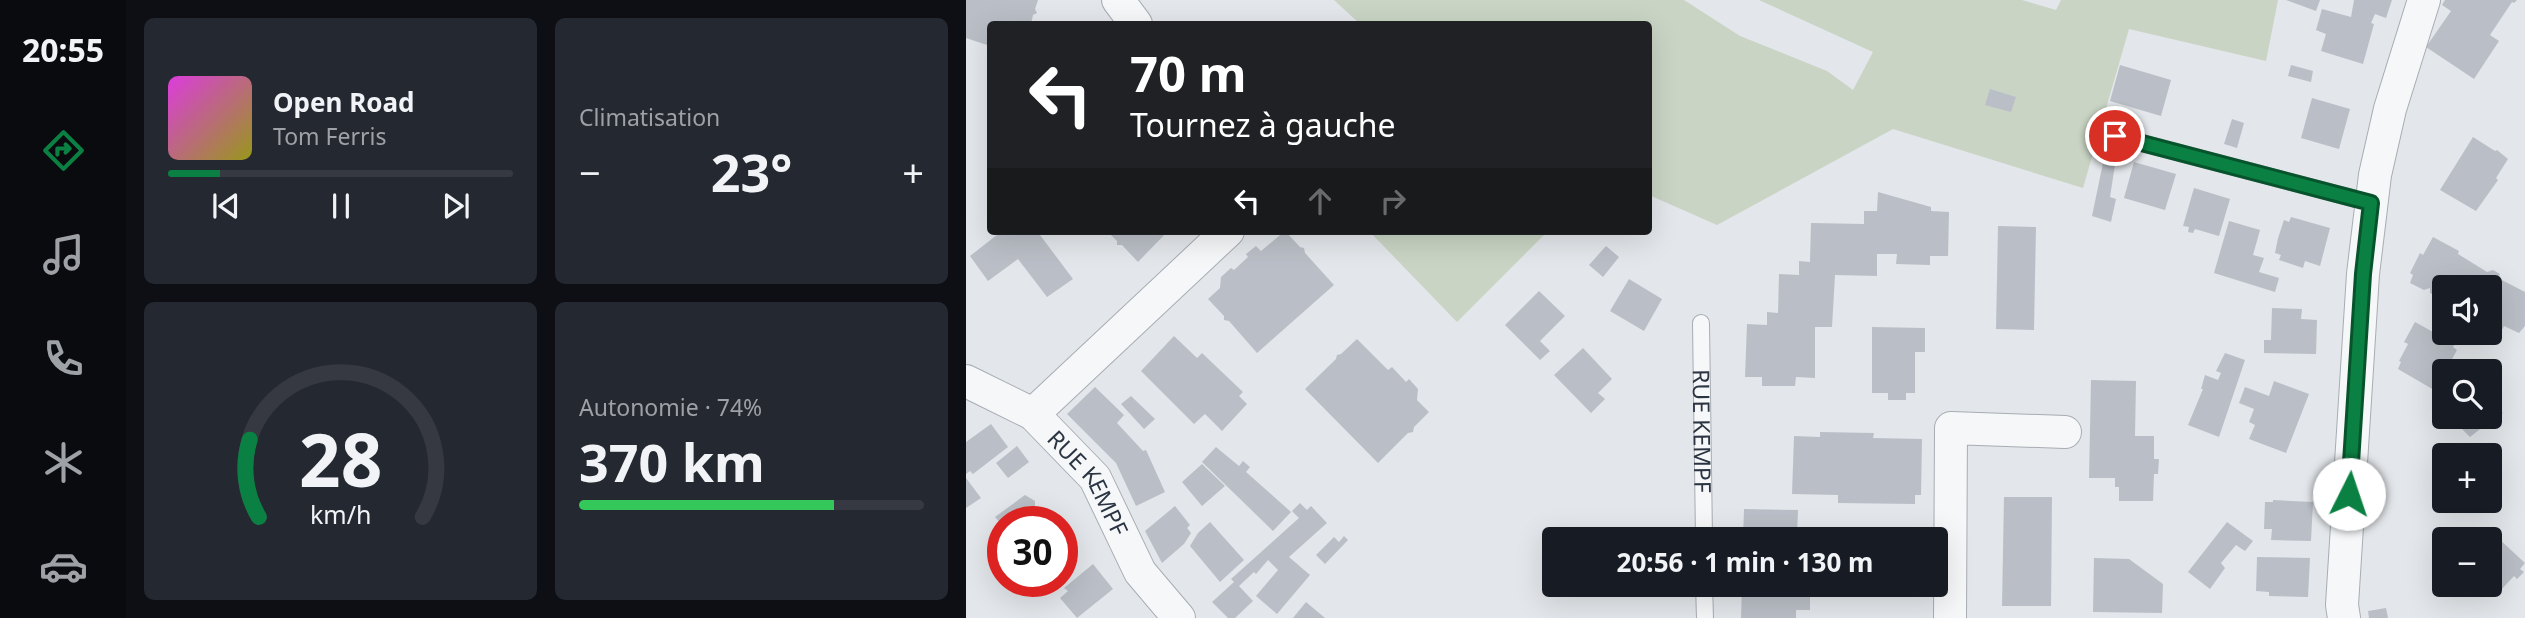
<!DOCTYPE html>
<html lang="fr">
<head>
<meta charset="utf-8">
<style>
  :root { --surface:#171b24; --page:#242831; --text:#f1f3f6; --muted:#9ea1a6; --line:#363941; --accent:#0b8043 }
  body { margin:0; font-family:"Noto Sans",sans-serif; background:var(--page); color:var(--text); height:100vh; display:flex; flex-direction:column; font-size:26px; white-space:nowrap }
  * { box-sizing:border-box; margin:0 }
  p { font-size:23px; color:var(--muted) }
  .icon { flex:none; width:38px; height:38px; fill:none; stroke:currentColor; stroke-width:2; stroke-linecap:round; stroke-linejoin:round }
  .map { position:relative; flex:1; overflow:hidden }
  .details { display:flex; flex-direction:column; gap:18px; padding:18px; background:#0d0f14; width:840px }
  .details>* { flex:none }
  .hud { position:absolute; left:21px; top:21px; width:665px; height:214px; border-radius:7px; box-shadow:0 7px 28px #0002; background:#202124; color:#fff; overflow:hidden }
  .tools { position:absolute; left:1466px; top:275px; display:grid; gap:14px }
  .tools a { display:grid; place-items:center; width:70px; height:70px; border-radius:7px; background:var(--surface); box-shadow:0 7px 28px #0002; font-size:35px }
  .speed { position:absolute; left:21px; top:506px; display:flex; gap:14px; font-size:35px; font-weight:700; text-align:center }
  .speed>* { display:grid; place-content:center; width:91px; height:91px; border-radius:50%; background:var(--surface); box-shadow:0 7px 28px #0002; line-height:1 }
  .speed .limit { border:10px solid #d22; background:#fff; color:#111 }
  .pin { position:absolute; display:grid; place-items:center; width:60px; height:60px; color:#fff; margin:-30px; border:4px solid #fff; border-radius:50%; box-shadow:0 2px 7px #0007 }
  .me { position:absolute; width:77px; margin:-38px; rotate:4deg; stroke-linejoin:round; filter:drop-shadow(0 0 5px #0008) }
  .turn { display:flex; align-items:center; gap:24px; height:147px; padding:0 28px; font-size:32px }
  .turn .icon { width:91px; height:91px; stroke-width:2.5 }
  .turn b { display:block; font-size:49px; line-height:60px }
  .lanes { display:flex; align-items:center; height:66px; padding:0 28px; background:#0003; justify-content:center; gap:35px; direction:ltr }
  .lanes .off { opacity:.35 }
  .big { font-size:52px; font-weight:700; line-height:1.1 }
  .details .card { flex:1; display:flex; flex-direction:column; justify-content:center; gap:10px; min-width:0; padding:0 24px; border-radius:10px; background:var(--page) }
  .details .dial { align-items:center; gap:0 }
  .dial svg { height:182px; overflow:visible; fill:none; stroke:var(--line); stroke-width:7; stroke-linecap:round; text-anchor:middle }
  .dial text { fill:var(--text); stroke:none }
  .song { display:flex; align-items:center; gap:21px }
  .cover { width:84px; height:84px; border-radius:10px; background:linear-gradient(135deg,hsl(300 70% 55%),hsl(60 70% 35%)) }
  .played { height:7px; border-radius:4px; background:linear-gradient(90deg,var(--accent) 15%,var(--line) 15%) }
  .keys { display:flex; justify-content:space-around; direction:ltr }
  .heat { display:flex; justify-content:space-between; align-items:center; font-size:38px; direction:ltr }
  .charge { height:10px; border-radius:5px; background:linear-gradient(90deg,#34c759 74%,var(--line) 0) }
  .details .tiles { flex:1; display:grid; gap:18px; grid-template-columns:repeat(2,1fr) }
  .trip { position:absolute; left:576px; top:527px; width:406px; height:70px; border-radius:7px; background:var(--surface); box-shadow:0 7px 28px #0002; font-weight:700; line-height:70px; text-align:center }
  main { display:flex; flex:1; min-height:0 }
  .tab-bar { display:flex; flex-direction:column; width:126px; justify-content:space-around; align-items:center; background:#090b0e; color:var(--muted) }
  .tab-bar .icon { width:49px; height:49px }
  .tab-bar .active { color:var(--accent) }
  .tab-bar b { font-size:32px; color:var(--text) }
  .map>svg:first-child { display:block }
  .green { fill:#c9d4c4 }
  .building { fill:#babfc7 }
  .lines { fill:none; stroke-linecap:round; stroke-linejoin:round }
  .lane-casing { stroke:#a8adb4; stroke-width:18 }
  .street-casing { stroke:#a8adb4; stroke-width:34 }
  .lane { stroke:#f5f7f9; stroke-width:16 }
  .street { stroke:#f5f7f9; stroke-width:32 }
  .route-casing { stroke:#07532c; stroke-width:18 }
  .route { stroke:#0b8043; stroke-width:12 }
  .labels { text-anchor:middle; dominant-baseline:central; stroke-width:7; stroke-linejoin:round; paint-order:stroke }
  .street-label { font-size:23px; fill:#2b3442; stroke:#f2f5f8 }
</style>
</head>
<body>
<main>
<nav class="tab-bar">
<b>20:55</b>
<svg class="icon active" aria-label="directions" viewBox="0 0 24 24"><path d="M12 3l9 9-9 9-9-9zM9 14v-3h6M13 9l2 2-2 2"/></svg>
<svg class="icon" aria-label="music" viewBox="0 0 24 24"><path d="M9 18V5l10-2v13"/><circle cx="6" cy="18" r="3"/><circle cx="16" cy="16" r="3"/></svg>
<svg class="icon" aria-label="phone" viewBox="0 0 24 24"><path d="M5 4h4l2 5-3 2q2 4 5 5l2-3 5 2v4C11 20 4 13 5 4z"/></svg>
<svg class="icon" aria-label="climate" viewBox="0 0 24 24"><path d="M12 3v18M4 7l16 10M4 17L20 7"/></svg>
<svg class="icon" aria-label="car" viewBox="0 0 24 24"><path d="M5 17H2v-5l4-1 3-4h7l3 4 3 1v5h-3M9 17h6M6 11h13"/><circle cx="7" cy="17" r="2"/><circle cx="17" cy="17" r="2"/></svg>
</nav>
<section class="details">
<div class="tiles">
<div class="card">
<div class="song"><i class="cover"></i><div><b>Open Road</b><p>Tom Ferris</p></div></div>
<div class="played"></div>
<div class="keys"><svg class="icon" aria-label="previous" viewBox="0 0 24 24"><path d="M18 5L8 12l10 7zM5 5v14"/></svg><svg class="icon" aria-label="pause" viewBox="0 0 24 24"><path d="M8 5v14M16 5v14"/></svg><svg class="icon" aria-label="next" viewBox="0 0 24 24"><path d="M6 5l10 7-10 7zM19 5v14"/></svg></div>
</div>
<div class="card"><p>Climatisation</p>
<div class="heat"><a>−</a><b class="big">23°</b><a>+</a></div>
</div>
<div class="card dial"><svg viewBox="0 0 100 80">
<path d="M14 69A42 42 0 1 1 86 69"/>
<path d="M14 69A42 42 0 0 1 10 35" stroke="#0b8043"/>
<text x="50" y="56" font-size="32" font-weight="700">28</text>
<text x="50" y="72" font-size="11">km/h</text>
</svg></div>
<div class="card"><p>Autonomie · 74%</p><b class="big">370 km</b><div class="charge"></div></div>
</div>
</section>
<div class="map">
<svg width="1559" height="618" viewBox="0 0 1559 618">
  <rect width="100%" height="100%" fill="#e3e6ea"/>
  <path class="green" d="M368,0H718L774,36L861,71L887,90L907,52L793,0H1056L1090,10L1095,0H1312L1300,61L1163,29L1117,188L927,129L751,225L683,195L682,24H394Z
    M403,231H582L491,322Z"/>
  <path class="building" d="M0,0H72L69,9L71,13L67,15L65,24H24V46L0,38Z
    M1320,0H1354L1350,11Z
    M1388,0H1426L1420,18L1409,14L1405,23L1408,24L1397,64L1355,51L1360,34L1350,30L1356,9L1385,17Z
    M1479,0H1551L1548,3L1546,2L1524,35L1533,41L1508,79L1460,47L1485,11L1476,5Z
    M1154,65L1205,80L1195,116L1144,101Z
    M1325,65L1347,71L1345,82L1322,76Z
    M1024,89L1050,97L1045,112L1019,105Z
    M1346,98L1384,109L1373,149L1335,138Z
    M1266,119L1278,123L1271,148L1258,144Z
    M1507,137L1529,151L1531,150L1542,159L1530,178L1532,180L1510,211L1474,190Z
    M1168,162L1210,174L1199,210L1158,198Z
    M1137,163L1149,165L1144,197L1150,199L1145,222L1126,216Z
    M1228,188L1264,199L1253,236L1229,229L1227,233L1222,232L1223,227L1217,226Z
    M912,192L965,207V211L983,212L982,256H964V265L930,264L931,254H911V276L869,275L866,327H849V378L830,377L829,386H796V377H779L781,324L801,325V312L812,313L813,274L833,275V261L844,262L845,223L898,224V211H911Z
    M1325,217L1364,228L1354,266L1339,261L1337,268L1313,260L1315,255L1309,253L1312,238L1318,220L1323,222Z
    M1263,221L1294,230L1287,255L1298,258L1293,272L1313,278L1309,292L1248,273Z
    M1032,226L1070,227L1068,330L1030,329Z
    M36,231H71L107,279L81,297L52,259L22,281L4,256Z
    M141,231H202L172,262L156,245H151V241Z
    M319,231L334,247L338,248L339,253L368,285L291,353L263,321L258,320V316L242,299L254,288L255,277L265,268L268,270L282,257L280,254L290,246L295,251Z
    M1467,237L1493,251L1492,254L1521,272L1527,270L1534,274L1532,278L1559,292V326L1553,333L1538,326L1534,334L1524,329V287H1479V301L1464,293V288L1458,290L1444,283L1447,275L1444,273L1454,253L1457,255Z
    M640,246L653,257L637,277L623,265Z
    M663,279L696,299L678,331L644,311Z
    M573,291L599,316L574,341L584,351L574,360L539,325Z
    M1306,308L1336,309L1335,319L1351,320L1350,354L1298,353V340H1305Z
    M1449,322L1489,344L1487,347L1491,350L1484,363L1491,371H1479V416H1524V398L1537,413L1520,428L1518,426L1504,437L1492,425L1480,424L1466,408L1473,403L1466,393L1468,390L1432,369L1435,362L1433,361L1442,344L1438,342Z
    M906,327L959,328V352H949V393H940V400H922V393H906Z
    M208,336L231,358L236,353L277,392L273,396L281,404L256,431L239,414L228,424L175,371Z
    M391,339L422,370L426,367L440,382L443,379L452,389L451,400L463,412L448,427L447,432L442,433L412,463L339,389L370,359L371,355L375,354Z
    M617,348L646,379L632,393L639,399L625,413L588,375Z
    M1259,353L1279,360L1253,437L1222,425L1237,389H1235L1239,375L1252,380L1255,373L1250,371Z
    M1125,380L1170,381L1169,436H1188V459H1193L1192,474H1188L1187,501H1153V487H1149V478H1123Z
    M1308,381L1343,394L1320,453L1283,439L1289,425L1283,422L1288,409L1273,403L1279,387L1303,396Z
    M129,387L158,415L151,423L177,451L180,450L199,492L170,506L150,463L101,414Z
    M165,396L189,419L178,429L155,404Z
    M25,424L42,447L7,474L4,471L0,474V442Z
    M854,432L908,433L907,438L956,439L955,495H949V504L872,503V495L826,494L828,436L854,437Z
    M51,446L63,462L42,478L30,463Z
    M250,447L273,466L277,461L284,467L280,472L325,512L307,531L236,462Z
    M236,464L259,486L236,506L216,482Z
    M0,478L15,498L0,508Z
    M59,495L69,501V509L79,522H37V526L29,517Z
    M1038,497H1086L1085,606H1036Z
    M1307,500L1347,502L1345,541L1305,540L1306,529H1298L1299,502H1307Z
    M334,503L341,510L345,506L361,523L323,557L344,575L311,614L290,596L312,570L302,560L290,574L288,572L273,586L287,601L269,618H262L246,602L268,582L265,579L333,518L326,511Z
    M209,506L224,525L221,528L225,533L218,544L196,563L179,531Z
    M778,509L832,510L831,535H845V539H777Z
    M244,522L278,560L254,582L224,546L232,533Z
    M1261,522L1287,541L1279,551L1270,545L1255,563L1259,568L1244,589L1222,572Z
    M37,527V544L29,534Z
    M378,536L382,540L359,564L350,555L368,537L373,542Z
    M1532,538L1559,563L1554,569L1558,572L1551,579L1548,576L1534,591L1528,586L1523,591L1515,584H1524V546Z
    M1291,557L1344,558L1342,597L1303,596V592L1290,591Z
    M1128,558L1163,559L1197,584L1196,613L1127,612Z
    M127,564L147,589L111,618L94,598L102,591L98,588Z
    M776,584H844V610H830V618H775Z
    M340,602L359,618H327Z
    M1420,608L1422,618H1403L1402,611Z"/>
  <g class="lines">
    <g class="lane-casing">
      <g id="lane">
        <path d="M1149,136L1405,203"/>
        <path id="s1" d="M735,323L738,539"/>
        <path d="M738,584L739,618"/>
      </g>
    </g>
    <g class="street-casing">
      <g id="street">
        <path d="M152,0L170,24"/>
        <path id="s2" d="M0,381L67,414L129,478L174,572L213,618"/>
        <path d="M67,414L262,231"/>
        <path d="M984,618L985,428L1099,432"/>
        <path d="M1378,618L1376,605L1397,274L1409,175L1424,109L1458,0"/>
      </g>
    </g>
    <use href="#lane" class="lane"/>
    <use href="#street" class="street"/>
  </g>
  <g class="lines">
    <g class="route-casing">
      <path id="route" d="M1149,136L1405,203L1397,274L1383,494"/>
    </g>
    <use href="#route" class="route"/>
  </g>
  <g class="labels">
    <g class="street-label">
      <text stroke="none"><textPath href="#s1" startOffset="108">RUE KEMPF</textPath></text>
      <text stroke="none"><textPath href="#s2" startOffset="164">RUE KEMPF</textPath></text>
    </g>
  </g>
</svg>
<div class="tools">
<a><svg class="icon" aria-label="sound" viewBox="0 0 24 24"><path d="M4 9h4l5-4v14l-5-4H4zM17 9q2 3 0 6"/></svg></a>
<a><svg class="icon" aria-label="search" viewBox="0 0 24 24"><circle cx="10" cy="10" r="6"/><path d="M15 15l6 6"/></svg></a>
<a>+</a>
<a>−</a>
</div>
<div class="speed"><div class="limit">30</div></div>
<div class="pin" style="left:1149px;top:136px;background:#d93025"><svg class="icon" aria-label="arrive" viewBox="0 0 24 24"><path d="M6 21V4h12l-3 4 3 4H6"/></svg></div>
<svg class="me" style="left:1383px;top:494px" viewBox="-20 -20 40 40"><circle r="19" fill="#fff"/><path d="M0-13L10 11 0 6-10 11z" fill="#0b8043"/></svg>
<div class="trip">20:56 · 1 min · 130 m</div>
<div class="hud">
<div class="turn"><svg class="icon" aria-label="left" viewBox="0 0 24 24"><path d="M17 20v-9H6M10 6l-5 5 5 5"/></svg><div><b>70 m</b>Tournez à gauche</div></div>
<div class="lanes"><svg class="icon" aria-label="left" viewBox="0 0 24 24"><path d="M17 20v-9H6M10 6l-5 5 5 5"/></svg><svg class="icon off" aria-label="ahead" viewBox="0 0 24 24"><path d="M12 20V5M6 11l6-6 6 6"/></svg><svg class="icon off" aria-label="right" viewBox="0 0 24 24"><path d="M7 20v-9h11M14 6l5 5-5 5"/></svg></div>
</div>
</div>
</main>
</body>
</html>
